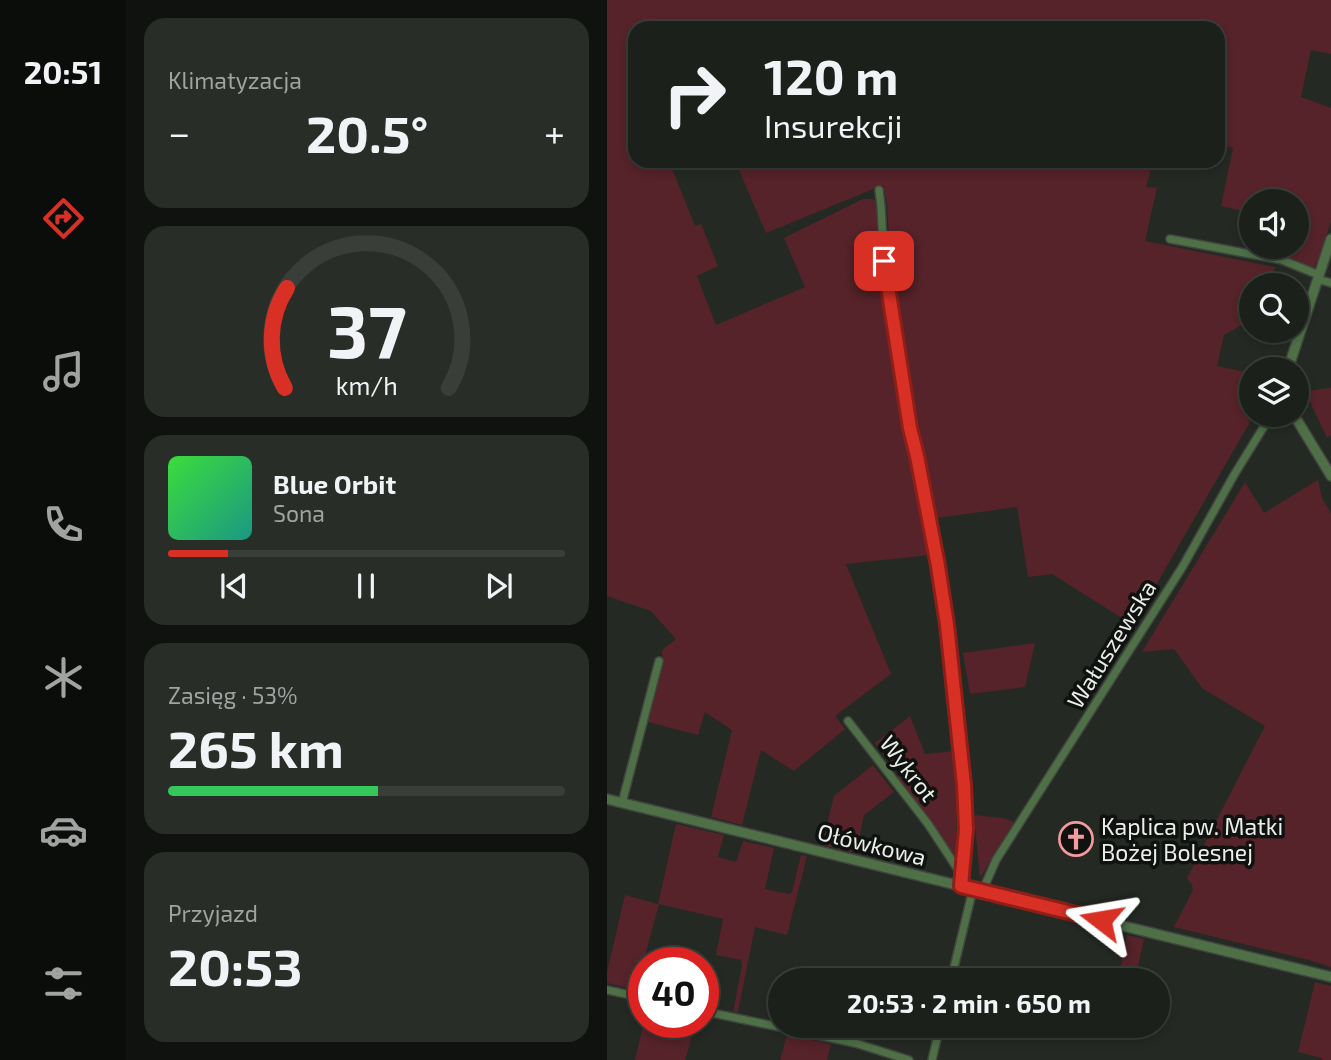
<!DOCTYPE html>
<html lang="pl">
<head>
<meta charset="utf-8">
<style>
  :root { --surface:#1b201a; --page:#282d27; --text:#f1f3f6; --muted:#a0a3a2; --line:#393e39; --accent:#d93025 }
  body { margin:0; font-family:"Exo 2",sans-serif; background:var(--page); color:var(--text); height:100vh; display:flex; flex-direction:column; font-size:26px; white-space:nowrap }
  * { box-sizing:border-box; margin:0 }
  p { font-size:23px; color:var(--muted) }
  .icon { flex:none; width:38px; height:38px; fill:none; stroke:currentColor; stroke-width:2; stroke-linecap:round; stroke-linejoin:round }
  .map { position:relative; flex:1; overflow:hidden }
  .panel { display:flex; flex-direction:column; gap:18px; padding:18px; background:#0f120e; width:481px }
  .panel>* { flex:none }
  .guide { position:absolute; left:21px; top:21px; width:597px; height:147px; border-radius:21px; box-shadow:0 4px 10px #0003,0 0 0 2px var(--line); background:#1b201a; color:var(--text); overflow:hidden }
  .controls { position:absolute; left:632px; top:189px; display:grid; gap:14px }
  .controls a { display:grid; place-items:center; width:70px; height:70px; border-radius:50%; background:var(--surface); box-shadow:0 4px 10px #0003,0 0 0 2px var(--line); font-size:35px }
  .speed { position:absolute; left:21px; top:947px; display:flex; gap:14px; font-size:35px; font-weight:700; text-align:center }
  .speed>* { display:grid; place-content:center; width:91px; height:91px; border-radius:50%; background:var(--surface); box-shadow:0 4px 10px #0003,0 0 0 2px var(--line); line-height:1 }
  .speed .limit { border:10px solid #d22; background:#fff; color:#111 }
  .pin { position:absolute; display:grid; place-items:center; width:60px; height:60px; color:#fff; margin:-30px; border-radius:14px; box-shadow:0 4px 10px #0006 }
  .me { position:absolute; width:77px; margin:-38px; rotate:284deg; stroke-linejoin:round; filter:drop-shadow(0 0 5px #0008) }
  .turn { display:flex; align-items:center; gap:24px; height:147px; padding:0 21px; font-size:32px }
  .turn .icon { width:91px; height:91px; stroke-width:2.5 }
  .turn b { display:block; font-size:49px; line-height:60px }
  .big { font-size:52px; font-weight:700; line-height:1.1 }
  .panel .card { flex:1; display:flex; flex-direction:column; justify-content:center; gap:10px; min-width:0; padding:0 24px; border-radius:21px; background:var(--page) }
  .panel .dial { align-items:center; gap:0 }
  .dial svg { height:182px; overflow:visible; fill:none; stroke:var(--line); stroke-width:7; stroke-linecap:round; text-anchor:middle }
  .dial text { fill:var(--text); stroke:none }
  .song { display:flex; align-items:center; gap:21px }
  .cover { width:84px; height:84px; border-radius:10px; background:linear-gradient(135deg,hsl(120 70% 55%),hsl(170 70% 35%)) }
  .played { height:7px; border-radius:4px; background:linear-gradient(90deg,var(--accent) 15%,var(--line) 15%) }
  .keys { display:flex; justify-content:space-around; direction:ltr }
  .heat { display:flex; justify-content:space-between; align-items:center; font-size:38px; direction:ltr }
  .charge { height:10px; border-radius:5px; background:linear-gradient(90deg,#34c759 53%,var(--line) 0) }
  .trip { position:absolute; left:161px; top:968px; width:402px; height:70px; border-radius:35px; background:var(--surface); box-shadow:0 4px 10px #0003,0 0 0 2px var(--line); font-weight:700; line-height:70px; text-align:center }
  main { display:flex; flex:1; min-height:0 }
  .dock { display:flex; flex-direction:column; width:126px; justify-content:space-around; align-items:center; background:#0b0d0a; color:var(--muted) }
  .dock .icon { width:49px; height:49px }
  .dock .active { color:var(--accent) }
  .dock b { font-size:32px; color:var(--text) }
  .map>svg:first-child { display:block }
  .green { fill:#552329 }
  .lines { fill:none; stroke-linecap:round; stroke-linejoin:round }
  .minor-casing { stroke:#40453f; stroke-width:10 }
  .tertiary-casing { stroke:#40453f; stroke-width:12 }
  .minor { stroke:#4f7047; stroke-width:7 }
  .tertiary { stroke:#4f7047; stroke-width:9 }
  .route-casing { stroke:#8d1f18; stroke-width:18 }
  .route { stroke:#d93025; stroke-width:12 }
  .labels { text-anchor:middle; dominant-baseline:central; stroke-width:7; stroke-linejoin:round; paint-order:stroke }
  .street-label { font-size:23px; fill:#ebeeea; stroke:#0f120f }
  .poi-label { font-size:23px; fill:#ebeeea; stroke:#0f120f; text-anchor:start }
</style>
</head>
<body>
<main>
<nav class="dock">
<b>20:51</b>
<svg class="icon active" aria-label="directions" viewBox="0 0 24 24"><path d="M12 3l9 9-9 9-9-9zM9 14v-3h6M13 9l2 2-2 2"/></svg>
<svg class="icon" aria-label="music" viewBox="0 0 24 24"><path d="M9 18V5l10-2v13"/><circle cx="6" cy="18" r="3"/><circle cx="16" cy="16" r="3"/></svg>
<svg class="icon" aria-label="phone" viewBox="0 0 24 24"><path d="M5 4h4l2 5-3 2q2 4 5 5l2-3 5 2v4C11 20 4 13 5 4z"/></svg>
<svg class="icon" aria-label="climate" viewBox="0 0 24 24"><path d="M12 3v18M4 7l16 10M4 17L20 7"/></svg>
<svg class="icon" aria-label="car" viewBox="0 0 24 24"><path d="M5 17H2v-5l4-1 3-4h7l3 4 3 1v5h-3M9 17h6M6 11h13"/><circle cx="7" cy="17" r="2"/><circle cx="17" cy="17" r="2"/></svg>
<svg class="icon" aria-label="filters" viewBox="0 0 24 24"><path d="M4 7h16M4 17h16"/><circle cx="9" cy="7" r="2"/><circle cx="15" cy="17" r="2"/></svg>
</nav>
<section class="panel">
<div class="card"><p>Klimatyzacja</p>
<div class="heat"><a>−</a><b class="big">20.5°</b><a>+</a></div>
</div>
<div class="card dial"><svg viewBox="0 0 100 80">
<path d="M14 69A42 42 0 1 1 86 69"/>
<path d="M14 69A42 42 0 0 1 15 25" stroke="#d93025"/>
<text x="50" y="56" font-size="32" font-weight="700">37</text>
<text x="50" y="72" font-size="11">km/h</text>
</svg></div>
<div class="card">
<div class="song"><i class="cover"></i><div><b>Blue Orbit</b><p>Sona</p></div></div>
<div class="played"></div>
<div class="keys"><svg class="icon" aria-label="previous" viewBox="0 0 24 24"><path d="M18 5L8 12l10 7zM5 5v14"/></svg><svg class="icon" aria-label="pause" viewBox="0 0 24 24"><path d="M8 5v14M16 5v14"/></svg><svg class="icon" aria-label="next" viewBox="0 0 24 24"><path d="M6 5l10 7-10 7zM19 5v14"/></svg></div>
</div>
<div class="card"><p>Zasięg · 53%</p><b class="big">265 km</b><div class="charge"></div></div>
<div class="card"><p>Przyjazd</p><b class="big">20:53</b></div>
</section>
<div class="map">
<svg width="724" height="1060" viewBox="0 0 724 1060">
  <rect width="100%" height="100%" fill="#242a23"/>
  <path class="green" d="M0,0H724V54L704,50L694,97L724,108V221L714,252L708,266L705,269L640,250L644,230V247H690V201H644V213L614,206L626,148L611,144V28H28V161H62L88,226L94,224L111,266L90,276L109,325L198,287L177,238L256,199H266L271,204L275,282L322,555L239,564L284,674L228,716L238,729L187,771L154,750L135,825L104,817L125,730L98,712L91,735L41,722L56,664L55,650L69,639L44,611L0,596Z
    M128,161H546L539,187L550,188L538,241L668,267L662,285H644V320L617,335L610,366L644,373V415H647L526,625L445,574L421,577L410,507L330,518L285,286L280,204L276,185L159,233Z
    M724,388V435L720,438L698,391Z
    M711,480L715,498L724,513V967L702,960L567,927L586,890L585,885L580,878L658,726L595,688L567,649L535,652L638,482L657,513Z
    M428,643L418,687L363,694L356,653Z
    M303,716L318,754L348,751L350,860L288,779L293,774L268,743Z
    M266,765L287,792L257,815L249,853L215,845L227,796Z
    M367,815L396,818L407,822L373,878Z
    M69,824L117,835L111,857L129,862L136,841L167,848L158,889L182,894L185,892L194,855L200,856L180,935L148,927L131,1012H126L135,966L134,960L109,955L116,919L52,904L29,990L0,983V972L18,895L51,904Z
    M520,935L537,939L528,980H511Z
    M708,982L724,986V1060H715V1058L691,1052Z
    M37,1022H89L78,1060H28Z
    M180,1035L224,1044L220,1060H173Z"/>
  <g class="lines">
    <g class="minor-casing">
      <path id="minor" d="M272,190L274,206L277,261L303,427L310,456L331,566L340,625L357,785L359,829L353,885
        M563,239L675,260L712,275
        M710,279L724,283
        M241,721L321,824L354,874
        M15,803L52,661
        M375,892L389,860L576,566L627,475L664,415
        M344,980L366,889
        M0,990L37,998
        M96,1011L248,1043L302,1060
        M325,1060L333,1026"/>
    </g>
    <g class="tertiary-casing">
      <path id="tertiary" d="M681,369L724,239
        M687,415L724,476
        M0,799L724,977"/>
    </g>
    <use href="#minor" class="minor"/>
    <use href="#tertiary" class="tertiary"/>
  </g>
  <g class="lines">
    <g class="route-casing">
      <path id="route" d="M277,261L303,428L310,456L331,566L340,625L357,785L359,829L354,886L494,920"/>
    </g>
    <use href="#route" class="route"/>
  </g>
  <defs>
    <g id="church-ring" transform="scale(1.75)"><circle r="9.5" fill="#0f120f" stroke="#f49aa1" stroke-width="1.5"/><path d="M-1.2-6h2.4v3.5h3.3v2.4h-3.3V6h-2.4V-.1h-3.3v-2.4h3.3Z" fill="#f49aa1"/></g>
  </defs>
  <g fill-rule="evenodd">
    <use href="#church-ring" x="469" y="839"/>
  </g>
  <g class="labels">
    <g class="street-label">
      <text transform="translate(504 644) rotate(-58)">Wałuszewska</text>
      <text transform="translate(302 768) rotate(52)">Wykrot</text>
      <text transform="translate(265 844) rotate(14)">Ołówkowa</text>
    </g>
    <g class="poi-label">
      <text x="494" y="826">Kaplica pw. Matki<tspan x="494" dy="26">Bożej Bolesnej</tspan></text>
    </g>
  </g>
</svg>
<div class="controls">
<a><svg class="icon" aria-label="sound" viewBox="0 0 24 24"><path d="M4 9h4l5-4v14l-5-4H4zM17 9q2 3 0 6"/></svg></a>
<a><svg class="icon" aria-label="search" viewBox="0 0 24 24"><circle cx="10" cy="10" r="6"/><path d="M15 15l6 6"/></svg></a>
<a><svg class="icon" aria-label="layers" viewBox="0 0 24 24"><path d="M12 4l9 5-9 5-9-5zM3 14l9 5 9-5"/></svg></a>
</div>
<div class="speed"><div class="limit">40</div></div>
<div class="pin" style="left:277px;top:261px;background:#d93025"><svg class="icon" aria-label="arrive" viewBox="0 0 24 24"><path d="M6 21V4h12l-3 4 3 4H6"/></svg></div>
<svg class="me" style="left:494px;top:920px" viewBox="-20 -20 40 40"><path d="M0-17L14 15 0 8-14 15z" fill="#d93025" stroke="#fff" stroke-width="4"/></svg>
<div class="trip">20:53 · 2 min · 650 m</div>
<div class="guide">
<div class="turn"><svg class="icon" aria-label="right" viewBox="0 0 24 24"><path d="M7 20v-9h11M14 6l5 5-5 5"/></svg><div><b>120 m</b>Insurekcji</div></div>
</div>
</div>
</main>
</body>
</html>
